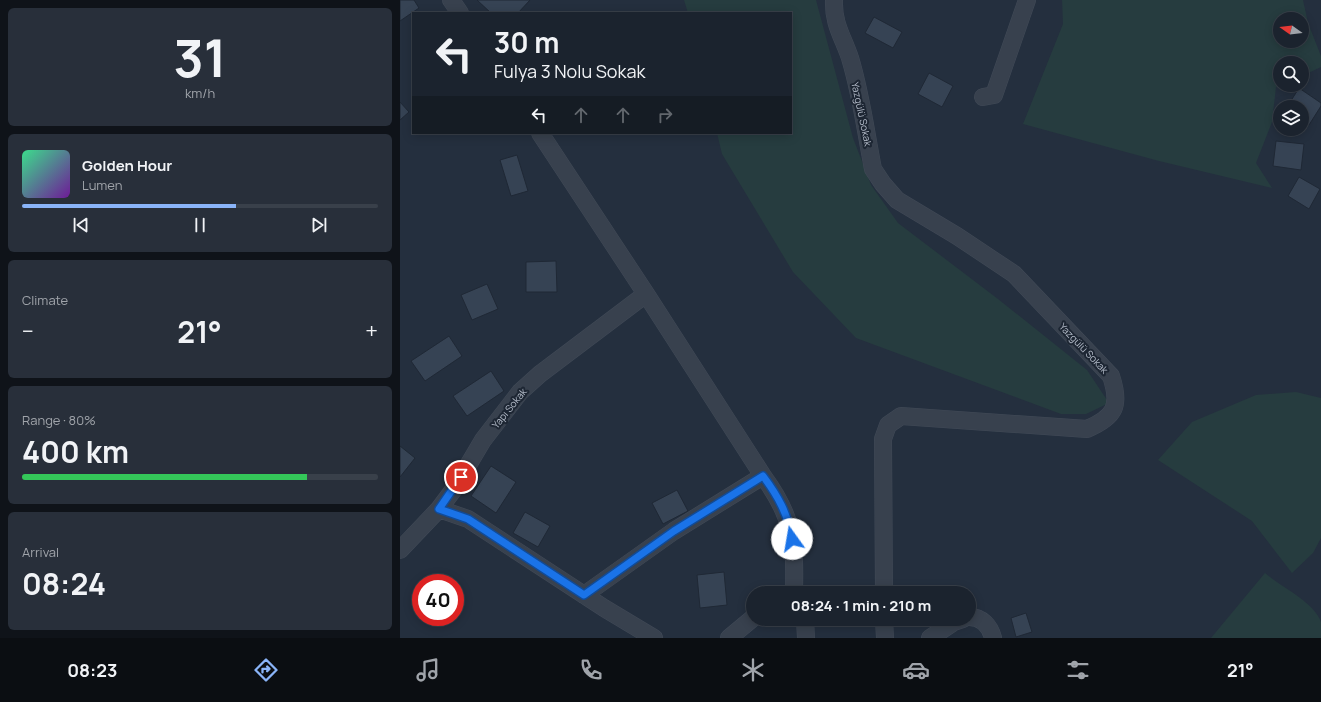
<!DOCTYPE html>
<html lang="en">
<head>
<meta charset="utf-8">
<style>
  :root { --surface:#1b232e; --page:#282f3a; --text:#f1f3f6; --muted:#a0a4aa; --line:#39404a; --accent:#8ab4f8 }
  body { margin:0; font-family:Manrope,sans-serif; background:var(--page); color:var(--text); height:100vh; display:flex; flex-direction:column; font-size:15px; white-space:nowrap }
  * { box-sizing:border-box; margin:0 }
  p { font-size:13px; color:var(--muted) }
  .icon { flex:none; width:22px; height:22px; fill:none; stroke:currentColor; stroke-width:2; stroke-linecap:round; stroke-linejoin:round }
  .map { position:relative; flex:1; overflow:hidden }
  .panel { display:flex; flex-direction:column; gap:8px; padding:8px; background:#0f1319; width:400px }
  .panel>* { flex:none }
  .guide { position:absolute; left:12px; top:12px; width:380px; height:122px; border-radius:0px; box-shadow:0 2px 10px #0003,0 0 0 1px var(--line); background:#1b232e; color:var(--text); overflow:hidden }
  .needle { width:26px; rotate:284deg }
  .tools { position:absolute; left:873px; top:12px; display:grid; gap:8px }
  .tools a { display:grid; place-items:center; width:36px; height:36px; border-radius:50%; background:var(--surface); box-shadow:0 2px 10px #0003,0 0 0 1px var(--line); font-size:20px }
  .speed { position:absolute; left:12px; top:574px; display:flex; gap:8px; font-size:20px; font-weight:700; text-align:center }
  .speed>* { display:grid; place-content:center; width:52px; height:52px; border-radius:50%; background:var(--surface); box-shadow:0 2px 10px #0003,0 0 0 1px var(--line); line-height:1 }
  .speed .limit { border:6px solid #d22; background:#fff; color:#111 }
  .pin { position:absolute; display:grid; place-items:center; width:34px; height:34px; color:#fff; margin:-17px; border:2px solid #fff; border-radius:50%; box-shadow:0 1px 4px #0007 }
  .me { position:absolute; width:44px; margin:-22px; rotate:347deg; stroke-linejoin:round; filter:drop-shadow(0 0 3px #0008) }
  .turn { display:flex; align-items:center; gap:14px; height:84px; padding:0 16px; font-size:18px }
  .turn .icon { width:52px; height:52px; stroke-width:2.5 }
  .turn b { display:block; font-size:28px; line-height:34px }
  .lanes { display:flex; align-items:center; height:38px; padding:0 16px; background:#0003; justify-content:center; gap:20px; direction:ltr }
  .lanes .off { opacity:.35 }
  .big { font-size:30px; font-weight:700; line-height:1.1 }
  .panel .tile { flex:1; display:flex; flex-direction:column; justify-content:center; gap:6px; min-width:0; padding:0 14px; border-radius:6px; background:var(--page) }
  .panel .dial { align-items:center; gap:0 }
  .dial b { font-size:52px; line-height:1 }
  .song { display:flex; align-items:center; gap:12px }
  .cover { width:48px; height:48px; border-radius:6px; background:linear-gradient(135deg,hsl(150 70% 55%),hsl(280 70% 35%)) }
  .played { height:4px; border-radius:2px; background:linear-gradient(90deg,var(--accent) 60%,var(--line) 60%) }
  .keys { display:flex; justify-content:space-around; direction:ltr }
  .heat { display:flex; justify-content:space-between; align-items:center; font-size:22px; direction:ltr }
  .charge { height:6px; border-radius:3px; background:linear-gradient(90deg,#34c759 80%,var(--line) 0) }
  .trip { position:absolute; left:346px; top:586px; width:230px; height:40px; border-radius:20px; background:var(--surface); box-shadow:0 2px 10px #0003,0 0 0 1px var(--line); font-weight:700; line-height:40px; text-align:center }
  .menu { display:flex; height:64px; justify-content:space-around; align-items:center; background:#0b0e12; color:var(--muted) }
  .menu .icon { width:28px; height:28px }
  .menu .current { color:var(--accent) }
  .menu b { font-size:18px; color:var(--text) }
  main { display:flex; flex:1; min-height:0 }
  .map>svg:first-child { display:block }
  .green { fill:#263c3f; fill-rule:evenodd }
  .building { fill:#364354; stroke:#1f2835 }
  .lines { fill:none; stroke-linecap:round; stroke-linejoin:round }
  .minor-casing { stroke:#414a57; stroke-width:18 }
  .minor { stroke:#38414e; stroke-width:17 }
  .route-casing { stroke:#114b97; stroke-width:10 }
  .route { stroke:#1a73e8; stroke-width:7 }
  .labels { text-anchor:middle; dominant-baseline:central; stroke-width:4; stroke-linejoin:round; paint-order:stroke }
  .street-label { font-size:10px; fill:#b4bcc9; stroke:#1d2633 }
</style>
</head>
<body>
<main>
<section class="panel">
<div class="tile dial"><b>31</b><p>km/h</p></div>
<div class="tile">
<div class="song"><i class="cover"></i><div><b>Golden Hour</b><p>Lumen</p></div></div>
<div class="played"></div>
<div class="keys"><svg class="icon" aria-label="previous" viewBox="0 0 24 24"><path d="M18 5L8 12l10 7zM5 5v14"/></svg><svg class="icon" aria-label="pause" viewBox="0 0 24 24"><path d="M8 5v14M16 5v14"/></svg><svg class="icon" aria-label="next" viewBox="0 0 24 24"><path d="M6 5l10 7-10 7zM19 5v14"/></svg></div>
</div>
<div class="tile"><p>Climate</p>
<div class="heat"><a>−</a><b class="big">21°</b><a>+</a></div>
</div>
<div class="tile"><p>Range · 80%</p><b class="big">400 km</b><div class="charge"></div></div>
<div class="tile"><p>Arrival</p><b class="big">08:24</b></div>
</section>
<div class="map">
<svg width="921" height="638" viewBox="0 0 921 638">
  <rect width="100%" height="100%" fill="#242f3e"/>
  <path class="green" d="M284,0H416L453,138L471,185L498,223L598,299L687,370L709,403L686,414H661L456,338L393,272L322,154L317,133H391V13H288Z
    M662,0H903L908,23L921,56V67L902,76V63H880L881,85L876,87L872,122L856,163L872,188L759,161L623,124L663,24ZM880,19H902V41H880Z
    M896,392L921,398V538L913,553L892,573L852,521L758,460L792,422L856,395Z
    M865,573C881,587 914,602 921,622C921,627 921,633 921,638H811Z"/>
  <path class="building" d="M0,0H14L19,8L0,21Z
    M77,0H130L118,13H91Z
    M474,17L502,32L493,48L465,33Z
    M529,73L553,86L542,107L518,94Z
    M899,88L921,103V106L909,125L902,121V107H887Z
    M0,102L9,112L0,120Z
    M876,141L904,144L901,170L873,166Z
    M117,155L128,191L111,196L100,160Z
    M899,177L920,189L909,209L888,196Z
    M156,261L157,292H126V262Z
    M87,284L98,309L72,320L61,295Z
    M49,336L62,356L25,381L11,361Z
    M91,371L104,391L67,416L53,396Z
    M0,446L15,458L0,477Z
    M91,466L116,482L96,513L71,496Z
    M277,490L288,511L263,524L252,503Z
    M125,512L150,526L138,547L113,533Z
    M324,572L327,605L300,608L297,575Z
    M626,613L632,632L616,637L611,618Z"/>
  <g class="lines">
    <g class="minor-casing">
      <path id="minor" d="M51,0L60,13
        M434,0C433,24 443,37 450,58C461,94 466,133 473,169L483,184L497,200L557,236L614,274L711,376C721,406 715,417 687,429L501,416L488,425L483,439L484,593
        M583,97L594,95L627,0
        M140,133L246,294L363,476C394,518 395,542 394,593
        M39,509L68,519L204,608L254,638
        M0,550L39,509L54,489L83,440L120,392L140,374L246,294
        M184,595L274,531L363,476
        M569,617C582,617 590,626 593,638
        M405,619L406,638
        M484,619L485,638
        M329,638L353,618
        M530,638L554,622L563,619"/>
    </g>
    <use href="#minor" class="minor"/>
  </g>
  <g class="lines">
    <g class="route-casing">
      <path id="route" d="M61,477L39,509L68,519L184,595L274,531L363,476C378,496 388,514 392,539"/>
    </g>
    <use href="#route" class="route"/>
  </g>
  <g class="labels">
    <g class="street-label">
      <text transform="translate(462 114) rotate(78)">Yazgülü Sokak</text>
      <text transform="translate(684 348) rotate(46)">Yazgülü Sokak</text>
      <text transform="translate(109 408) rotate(-51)">Yapı Sokak</text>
    </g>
  </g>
</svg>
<div class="tools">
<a><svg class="needle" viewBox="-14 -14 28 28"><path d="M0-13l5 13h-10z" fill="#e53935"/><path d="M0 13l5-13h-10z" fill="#a0a4aa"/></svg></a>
<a><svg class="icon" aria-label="search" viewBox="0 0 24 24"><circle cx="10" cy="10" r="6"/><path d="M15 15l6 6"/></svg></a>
<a><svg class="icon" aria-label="layers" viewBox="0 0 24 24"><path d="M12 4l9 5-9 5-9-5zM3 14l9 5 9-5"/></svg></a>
</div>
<div class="speed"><div class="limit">40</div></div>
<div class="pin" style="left:61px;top:477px;background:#d93025"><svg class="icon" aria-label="arrive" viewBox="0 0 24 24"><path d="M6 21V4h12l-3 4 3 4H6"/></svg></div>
<svg class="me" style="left:392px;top:539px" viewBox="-20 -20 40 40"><circle r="19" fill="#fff"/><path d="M0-13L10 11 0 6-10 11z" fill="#1a73e8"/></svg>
<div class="trip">08:24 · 1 min · 210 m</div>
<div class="guide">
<div class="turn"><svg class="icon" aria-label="left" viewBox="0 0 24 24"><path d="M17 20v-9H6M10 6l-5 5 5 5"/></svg><div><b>30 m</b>Fulya 3 Nolu Sokak</div></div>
<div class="lanes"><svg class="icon" aria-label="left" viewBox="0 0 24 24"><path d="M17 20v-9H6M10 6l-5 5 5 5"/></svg><svg class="icon off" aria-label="ahead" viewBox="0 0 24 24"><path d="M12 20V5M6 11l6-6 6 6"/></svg><svg class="icon off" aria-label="ahead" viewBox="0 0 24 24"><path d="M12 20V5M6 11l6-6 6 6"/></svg><svg class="icon off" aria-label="right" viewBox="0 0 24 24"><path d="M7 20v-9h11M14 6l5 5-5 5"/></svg></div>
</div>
</div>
</main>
<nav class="menu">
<b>08:23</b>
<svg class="icon current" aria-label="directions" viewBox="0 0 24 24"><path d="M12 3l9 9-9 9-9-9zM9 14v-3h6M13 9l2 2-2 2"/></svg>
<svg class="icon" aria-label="music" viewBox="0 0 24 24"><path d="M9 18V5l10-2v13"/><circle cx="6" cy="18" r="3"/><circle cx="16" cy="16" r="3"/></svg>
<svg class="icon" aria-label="phone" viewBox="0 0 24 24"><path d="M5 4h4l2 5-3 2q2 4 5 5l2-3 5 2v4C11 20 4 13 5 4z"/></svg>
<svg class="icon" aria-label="climate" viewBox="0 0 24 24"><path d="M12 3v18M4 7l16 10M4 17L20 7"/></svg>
<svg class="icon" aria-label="car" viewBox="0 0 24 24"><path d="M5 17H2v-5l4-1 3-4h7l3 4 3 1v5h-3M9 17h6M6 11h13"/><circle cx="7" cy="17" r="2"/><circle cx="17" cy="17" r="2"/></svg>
<svg class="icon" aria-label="filters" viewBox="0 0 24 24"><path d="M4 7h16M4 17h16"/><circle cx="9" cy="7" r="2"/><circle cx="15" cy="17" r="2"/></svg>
<b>21°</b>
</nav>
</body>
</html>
